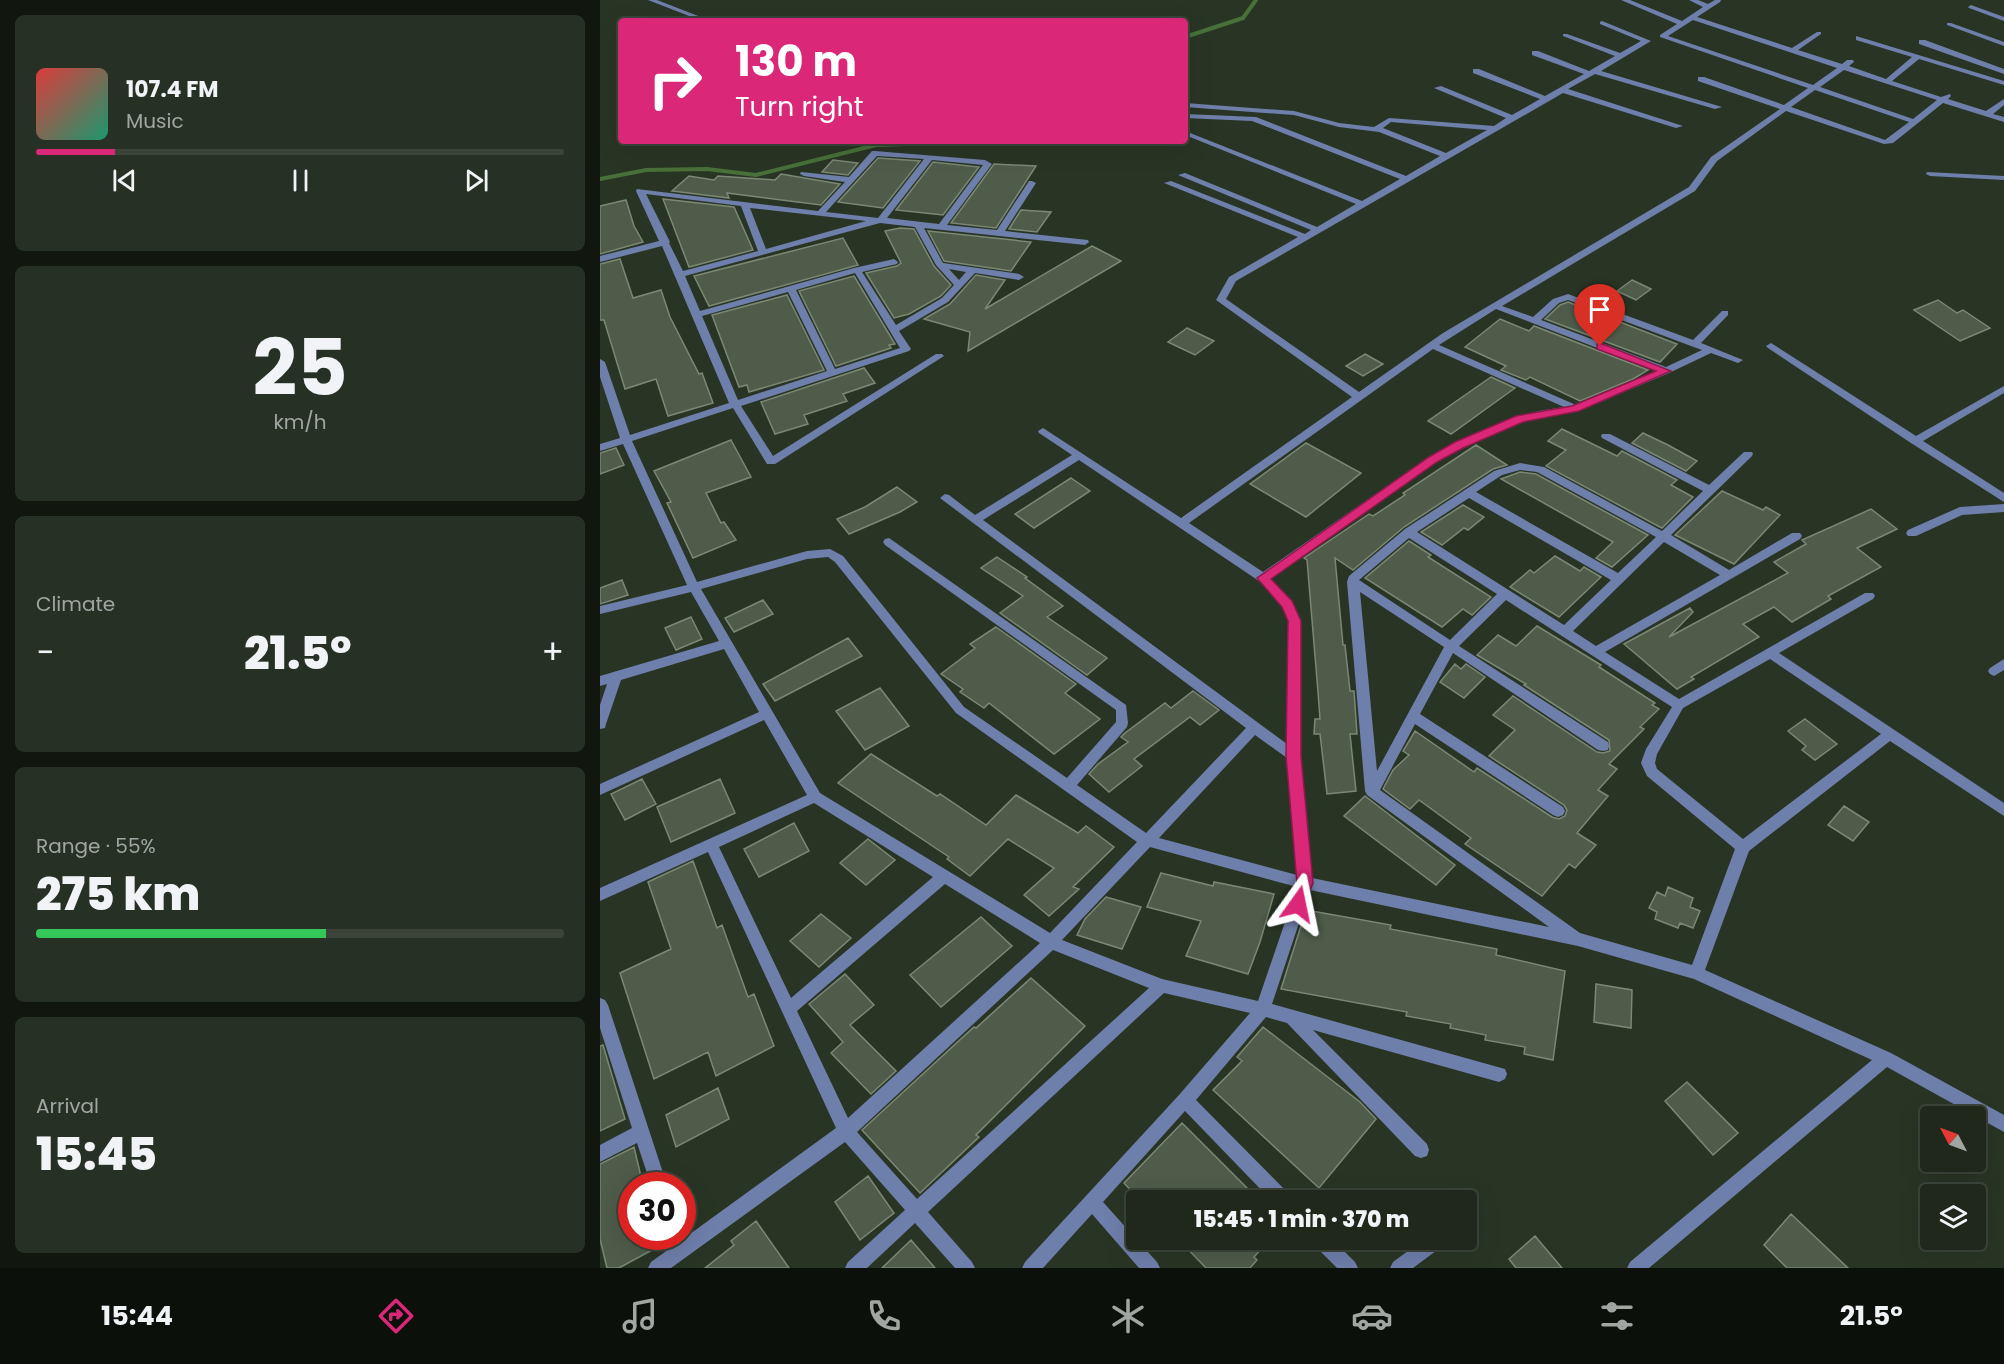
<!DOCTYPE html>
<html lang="en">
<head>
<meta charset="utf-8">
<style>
  :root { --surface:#1f281b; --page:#273024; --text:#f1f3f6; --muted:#a1a6a3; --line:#3c443a; --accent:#db2777 }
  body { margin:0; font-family:Poppins,sans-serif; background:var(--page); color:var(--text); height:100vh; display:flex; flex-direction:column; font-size:22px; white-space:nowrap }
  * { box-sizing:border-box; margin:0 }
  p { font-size:20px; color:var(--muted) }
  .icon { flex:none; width:33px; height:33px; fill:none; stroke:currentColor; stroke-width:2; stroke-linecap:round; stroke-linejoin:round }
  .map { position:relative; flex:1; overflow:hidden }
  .details { display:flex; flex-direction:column; gap:15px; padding:15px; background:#11160f; width:600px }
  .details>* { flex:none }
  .top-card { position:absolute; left:18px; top:18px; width:570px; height:126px; border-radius:6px; box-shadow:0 6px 24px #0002,0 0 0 2px var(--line); background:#db2777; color:#fff; overflow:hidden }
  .needle { width:39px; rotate:311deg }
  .tools { position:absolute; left:1320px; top:1106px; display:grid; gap:12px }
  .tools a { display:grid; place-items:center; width:66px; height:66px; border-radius:6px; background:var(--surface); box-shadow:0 6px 24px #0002,0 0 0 2px var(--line); font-size:30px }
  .speed { position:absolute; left:18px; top:1172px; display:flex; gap:12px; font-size:30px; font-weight:700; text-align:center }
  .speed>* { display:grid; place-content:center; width:78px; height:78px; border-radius:50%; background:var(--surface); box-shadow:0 6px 24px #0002,0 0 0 2px var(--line); line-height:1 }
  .speed .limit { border:9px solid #d22; background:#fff; color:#111 }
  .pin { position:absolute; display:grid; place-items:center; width:51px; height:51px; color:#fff; margin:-62px -26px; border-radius:50% 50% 50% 0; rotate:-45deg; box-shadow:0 0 6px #0007 }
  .pin .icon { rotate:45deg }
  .me { position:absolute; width:66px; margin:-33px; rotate:12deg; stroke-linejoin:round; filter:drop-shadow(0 0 4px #0008) }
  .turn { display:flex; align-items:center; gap:21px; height:126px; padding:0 18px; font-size:27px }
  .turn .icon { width:78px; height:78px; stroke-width:2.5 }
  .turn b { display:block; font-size:42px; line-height:51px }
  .big { font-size:45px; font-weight:800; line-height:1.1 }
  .details .card { flex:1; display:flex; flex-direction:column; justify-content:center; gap:9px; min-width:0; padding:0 21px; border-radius:9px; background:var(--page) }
  .details .dial { align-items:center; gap:0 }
  .dial b { font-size:78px; line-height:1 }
  .song { display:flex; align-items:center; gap:18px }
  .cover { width:72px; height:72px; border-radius:9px; background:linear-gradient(135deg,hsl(0 70% 55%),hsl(160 70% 35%)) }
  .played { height:6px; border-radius:3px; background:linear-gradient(90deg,var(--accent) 15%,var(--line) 15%) }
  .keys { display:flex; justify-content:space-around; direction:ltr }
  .heat { display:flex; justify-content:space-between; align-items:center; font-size:33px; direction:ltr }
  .charge { height:9px; border-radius:4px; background:linear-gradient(90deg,#34c759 55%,var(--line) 0) }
  .trip { position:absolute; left:526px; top:1190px; width:351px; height:60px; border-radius:6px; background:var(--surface); box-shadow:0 6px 24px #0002,0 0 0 2px var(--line); font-weight:800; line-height:60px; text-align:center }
  .tab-bar { display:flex; height:96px; justify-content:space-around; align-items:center; background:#0c100b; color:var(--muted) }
  .tab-bar .icon { width:42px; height:42px }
  .tab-bar .current { color:var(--accent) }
  .tab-bar b { font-size:27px; color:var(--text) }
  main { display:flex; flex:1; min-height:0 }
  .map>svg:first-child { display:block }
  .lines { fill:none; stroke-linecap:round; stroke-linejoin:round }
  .stream { stroke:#487038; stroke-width:4 }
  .building { fill:#4f5c4a; stroke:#7a8875; stroke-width:1.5 }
  .service { fill:#6f7fab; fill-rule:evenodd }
  .minor { fill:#6f7fab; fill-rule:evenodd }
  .route { fill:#db2777; stroke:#8e194d; stroke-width:1.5 }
</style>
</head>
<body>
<main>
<section class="details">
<div class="card">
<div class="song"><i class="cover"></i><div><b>107.4 FM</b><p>Music</p></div></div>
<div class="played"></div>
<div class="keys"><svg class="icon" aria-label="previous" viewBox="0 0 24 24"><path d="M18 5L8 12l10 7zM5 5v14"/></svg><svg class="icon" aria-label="pause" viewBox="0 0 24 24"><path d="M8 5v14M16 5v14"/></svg><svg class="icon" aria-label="next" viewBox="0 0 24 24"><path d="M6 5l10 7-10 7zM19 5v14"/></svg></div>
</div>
<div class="card dial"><b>25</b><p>km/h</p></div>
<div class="card"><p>Climate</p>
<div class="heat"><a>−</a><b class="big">21.5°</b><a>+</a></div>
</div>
<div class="card"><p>Range · 55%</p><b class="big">275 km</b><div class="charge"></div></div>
<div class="card"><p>Arrival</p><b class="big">15:45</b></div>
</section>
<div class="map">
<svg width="1404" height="1268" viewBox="0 0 1404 1268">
  <rect width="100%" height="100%" fill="#293524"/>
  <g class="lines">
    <path class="stream" d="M585,37L643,18L656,0
      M0,179L46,170L107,169L156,175L276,145L306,144L316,141"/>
  </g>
  <path class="building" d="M278,158L320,161L283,208L238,202Z
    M233,160L258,163L248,175L222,172Z
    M333,162L379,167L343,215L296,210Z
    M394,164L436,166L396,228L351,223Z
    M181,174L240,184L221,205L127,193L129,198L72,191L89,176L114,180L118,176L175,180Z
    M63,199L134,207L153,250L89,267Z
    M26,200L34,226L43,242L0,254V206Z
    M421,210L451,212L437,232L409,229Z
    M300,228L314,229L334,266L351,285L341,296L309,314L294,318L266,273L297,266L301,263L285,231Z
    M328,231L431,242L411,271L344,261Z
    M243,238L258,265L109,306L94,276Z
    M492,246L521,261L368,351L370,332L324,319L350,304L376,275L405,280L385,309Z
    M20,259L33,298L61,290L70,317L99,374L102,373L113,403L68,416L56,379L25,389L4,320H0V264Z
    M254,276L295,344L289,345L291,348L236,366L199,291Z
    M1032,280L1051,289L1036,300L1017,291Z
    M187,295L224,370L149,392L147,385L139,387L112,315Z
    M1338,300L1357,313L1363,310L1390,328L1360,341L1314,310Z
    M968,302L981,307L1077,344L1060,362L945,319L960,305Z
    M900,319L929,331L934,326L1048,370L1033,379L980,401L930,377L926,380L901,370L906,366L865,347Z
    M587,328L614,341L595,355L568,342Z
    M765,354L783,364L763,376L746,366Z
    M264,368L275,383L243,394L247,401L204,415L208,424L175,434L161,402Z
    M891,377L915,388L851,434L828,421Z
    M962,429L1017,456L1022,451L1077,480L1071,485L1093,497L1062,528L1058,526L946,466L966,450L948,441Z
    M1043,433L1068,445L1097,461L1086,471L1032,443Z
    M131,440L151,477L106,493L121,523L124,522L136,540L93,558L67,503L71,502L54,471Z
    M706,443L761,473L706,517L650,484Z
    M876,445L907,465L893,469L804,527L753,570L735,558L743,645H745L750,691H754L757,734H750L756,791L727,794L720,734H714L715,719H720L718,692L707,560L704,558L769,514L773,516L805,495L803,493Z
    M16,448L24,465L0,474V453Z
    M920,472L936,474L1048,535L1012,567L996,558L1013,542L901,479Z
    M471,478L490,491L434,528L415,514Z
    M297,487L317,502L300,512L249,534L237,519L265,507Z
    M1122,491L1163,510L1166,507L1180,515L1134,564L1075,535Z
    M863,505L884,517L868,530L864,528L842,545L821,532Z
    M1271,509L1297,529L1257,548L1281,567L1228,596L1231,599L1192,622L1174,607L1143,624L1159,637L1091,677L1094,679L1077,689L1024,644L1090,608L1093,612L1069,637L1188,573L1174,562L1206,544L1202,540Z
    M809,541L831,555L828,557L891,597L872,615L863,609L842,627L765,578Z
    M955,556L980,571L984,567L1001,577L959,617L910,587L930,570L934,573Z
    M397,557L427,577L425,578L463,606L447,617L507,658L487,675L400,613L423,596L381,568Z
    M22,580L28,595L0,604V588Z
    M163,600L173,614L134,632L125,618Z
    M91,617L102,639L76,650L65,628Z
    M937,626L1001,665L999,667L1055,703L1052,705L1059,709L1040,727L1044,729L1009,764L1017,769L998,790L1008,796L977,833L996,845L975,868L969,864L942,896L865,844L871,838L819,800L810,809L783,789L793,770L809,755L803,751L815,731L874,772L877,768L952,817L959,819L965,816L967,810L964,805L889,756L915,730L893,715L913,696L997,752L1003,753L1010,751L1009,740L924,685L926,684L877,655L898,635L916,646Z
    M396,627L476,684L465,693L500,719L454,754L389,703L384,708L360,692L363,689L341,674L375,648L370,644Z
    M248,638L262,656L175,701L163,684Z
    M855,664L861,669L866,664L885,677L864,698L840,682Z
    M280,688L309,726L265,750L236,711Z
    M593,691L619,710L600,725L590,717L534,759L542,766L509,792L489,774L498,764L528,742L521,737L525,733L565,703L571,708Z
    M1205,719L1237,744L1215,760L1202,750L1206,746L1188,731Z
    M271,754L337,796L340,794L386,825L416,795L478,833L486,826L514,847L473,887L479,889L449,916L424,895L454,868L408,839L370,876L347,859L349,857L238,783Z
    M42,779L56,804L25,820L11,794Z
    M120,779L135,813L71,842L57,807Z
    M765,796L855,865L836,885L744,816Z
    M1244,806L1269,822L1253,841L1228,825Z
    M194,823L209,851L159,877L144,849Z
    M268,839L295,860L266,885L240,863Z
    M93,861L117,928L122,925L148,997L154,994L174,1046L116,1076L108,1052L54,1079L20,973L71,949L48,882Z
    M561,873L613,886L614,882L674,894L660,942L648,974L586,956L601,921L547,907Z
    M1068,887L1093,898L1090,907L1100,911L1093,928L1080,923L1078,928L1055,919L1057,912L1049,908L1057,892L1065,896Z
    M506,897L541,907L522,949L477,935L485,919Z
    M706,910L791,925L790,929L897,949L896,955L965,971L953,1060L924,1054L925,1047L885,1040L886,1035L850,1028L851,1024L806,1016L807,1012L681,989Z
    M221,914L251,938L219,967L190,941Z
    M381,917L412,946L341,1007L310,975Z
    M245,974L274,1005L250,1025L296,1071L271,1094L231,1053L243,1042L209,1004Z
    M431,978L485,1026L376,1135L379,1137L320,1193L262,1130L374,1027L376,1028Z
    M996,984L1032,990L1031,1028L994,1022Z
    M663,1027L760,1102L776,1119L719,1188L613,1090L642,1061L637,1057Z
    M3,1045L25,1119L0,1131V1046Z
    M1087,1082L1138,1133L1113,1155L1065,1101Z
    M118,1088L129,1119L76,1147L66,1115Z
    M582,1123L659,1200H540L524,1183Z
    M34,1147L43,1185H32V1236H64L65,1243L19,1268H7L0,1239V1164Z
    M268,1176L294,1213L260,1240L235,1202Z
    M1191,1214L1248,1268H1187L1164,1245Z
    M156,1221L189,1268H105L134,1245L131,1241Z
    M935,1236L962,1268H916L909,1259Z
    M578,1239H670L654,1257L657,1260L650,1268H606Z
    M311,1240L335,1268H282Z"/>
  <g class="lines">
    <path class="service" d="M48,0H57L111,21H102Z"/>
    <path class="minor" d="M1021,0H1030L1082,21L1103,7L1089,0H1098L1108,4L1115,0H1121L1120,2L1097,17L1192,48L1217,32H1221V34L1198,50L1242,64L1247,60H1253L1254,62L1249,66L1286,79L1312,57L1256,40V36L1404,81V85L1319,59L1292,81L1341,97L1350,94L1351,96L1348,99L1386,111L1404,99V105L1393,114L1404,117V122L1343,103L1293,143L1284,144L1186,111L1117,161L1095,191L902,306L933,317L953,299L968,294L1093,340L1122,311H1128V315L1101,343L1143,360L1138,363L1111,353L1069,373L979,411L940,417L897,431L837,461L670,579L691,601L701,621L700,756L712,878L949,927L767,795L765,791L747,582L749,576L805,529L894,471L920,463L944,467L1062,531L1103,491L1002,438L1001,436L1002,434H1010L1109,485L1144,452H1152L1153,454L1152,456L1071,535L1129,570L1192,533H1200L1202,536L1200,539L1005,652L1079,699L1265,593H1273L1275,596L1273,599L1179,653L1404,803V816L1290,741L1149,851L1105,970L1291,1053L1404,1115V1132L1287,1067L1049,1268H1027L1030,1262L1272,1060L1094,979L978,946L710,890L672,1004L905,1069L907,1074L905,1079L899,1082L713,1030L827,1144L829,1150L827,1156L821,1158L815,1156L687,1023L666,1017L596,1100L689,1194L691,1200H671L585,1111L503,1202L557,1262L560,1268H539L492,1214L443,1268H422L425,1262L579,1095L650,1013L564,993L328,1212L372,1262L375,1268H355L315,1223L267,1268H245L248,1262L305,1210L245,1142L71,1268H48L51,1262L69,1249L66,1236H82L83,1239L236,1128L108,852L0,901V888L207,795L164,720L0,795V784L159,712L124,649L21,680L6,724L5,728L0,729V705L7,684L0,686V676L119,641L91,592L0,614V606L87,585L23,444L0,451V444L20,438L0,377V359L5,362L30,435L129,403L62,246L0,262V256L59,241L36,191L37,189L218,211L245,182L204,176L200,174L201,172L249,177L272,151H275L385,160L392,164L347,225L397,230L429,181H432L436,183L405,231L488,240L489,242L485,245L324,228L343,263L419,274L424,277L419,280L375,273L348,302L299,331L311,349L309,351L141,406L173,456L336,354H342L344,356L175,464H167L133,408L32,441L97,582L207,551L230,549L243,556L364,707L467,778L516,722V710L285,545L283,542L285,539L289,538L526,705L528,723L527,727L477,785L546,833L646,728L340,498L345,494L349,495L375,515L472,455L439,433L438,431L443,428L581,518L752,397L616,300L629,277L698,237L564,183L571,181L705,234L711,230L578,175L585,173L717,227L756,204L585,135V131L762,201L800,179L652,121L585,118V114L656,117L806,176L840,156L779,132L739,127L694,115L585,107V103L694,111L739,123L774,127L789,118L894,126L906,118L834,88L841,86L912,115L940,99L873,73V69H879L945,96L984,74L932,55V51H938L989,71L1015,56L963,36V34H967L1020,53L1041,41L1000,24V22L1002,21L1051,41L1001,71L1122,107L1115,109L995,74L968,89L1083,126L1076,128L963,93L636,281L626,299L759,392L843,333L1089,187L1111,157L1180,109L1098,81V77H1104L1184,105L1208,88L1060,37V35L1077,24ZM1093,20L1237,68L1213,85L1068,36ZM1244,70L1337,100L1313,119L1220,87ZM1215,90L1309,122L1285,140L1191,107ZM791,122L887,130L846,153L783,128ZM277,156L324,159L278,218L226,212ZM332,160L383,165L339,224L287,218ZM46,194L141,206L158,251L83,271L69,243L70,242ZM150,208L266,221L166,249ZM280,223L315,227L336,265L354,285L342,298L296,325L262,272L297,264L298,262L294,259L254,268L100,311L85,276ZM349,269L366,272L359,280ZM255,273L300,348L235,369L196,290ZM188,292L227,371L138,400L102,316ZM968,300L1091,346L1102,350L1066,367L941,320L959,303ZM896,309L1057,371L976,405L839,345ZM833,349L964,407L939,411L889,427L829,457L663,572L589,523ZM479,460L659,581L682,606L689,621L687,744L383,520ZM920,470L937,472L1056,537L1018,573L876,492L902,475ZM869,498L1011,580L964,625L817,532ZM809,538L897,594L850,640L759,580ZM1064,542L1120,575L996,646L973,631ZM228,557L235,562L356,713L537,842L450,933L220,793L101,589L207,559ZM760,592L844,647L777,771ZM906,600L1072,707L1046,749L1041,763L1047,776L1135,849L1092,965L980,933L780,790L815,724L953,815L958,817L963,815L965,811L963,807L820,714L853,653L998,750L1003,751L1008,750L1009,746L1008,742L859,646ZM1170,659L1281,734L1143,839L1057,769L1055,763L1057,754L1083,708ZM655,735L687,758L697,875L559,838ZM214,803L333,877L191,998L119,847ZM550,847L697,887L658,1001L562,979L462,940ZM345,884L440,943L248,1118L197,1011ZM453,950L549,988L317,1199L257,1132Z
      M1371,5L1404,17V21L1369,8L1368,7Z
      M1347,23H1351L1404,42V46L1347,25Z
      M1319,40H1325L1404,69V74L1319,44Z
      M1327,172L1404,176V180L1330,176L1326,174Z
      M1171,343L1316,436L1404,386V393L1323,441L1404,493V502L1311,443L1168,348L1166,346Z
      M1404,504V512L1362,515L1316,536H1308L1306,533L1308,530L1360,507Z
      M1404,659V670L1394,676L1390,674L1388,671L1390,668Z
      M0,998L5,1000L8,1005L67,1185H51L37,1143L0,1162V1145L32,1128L0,1028Z
      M712,1239H732L755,1262L758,1268H737L714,1245Z
      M824,1239H846L844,1245L813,1268H790L793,1262Z"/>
  </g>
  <path class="route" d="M1000,343L1071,371L979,411L923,422L863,448L837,462L671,579L692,601L701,621V756L713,883L703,909L698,911L692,909L690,904L697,883L686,756L688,621L682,607L657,578L829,457L855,442L916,416L972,406L1056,371L997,349V344Z"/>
</svg>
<div class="tools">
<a><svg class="needle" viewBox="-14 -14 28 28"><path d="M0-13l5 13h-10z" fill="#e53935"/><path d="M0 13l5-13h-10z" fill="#a1a6a3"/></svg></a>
<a><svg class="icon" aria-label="layers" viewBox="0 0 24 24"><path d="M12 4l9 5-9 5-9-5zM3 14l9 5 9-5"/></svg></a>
</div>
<div class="speed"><div class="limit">30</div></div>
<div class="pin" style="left:1000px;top:346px;background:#d93025"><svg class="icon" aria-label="arrive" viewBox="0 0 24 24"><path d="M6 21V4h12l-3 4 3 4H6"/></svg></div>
<svg class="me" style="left:698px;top:904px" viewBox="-20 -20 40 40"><path d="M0-17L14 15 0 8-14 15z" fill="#db2777" stroke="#fff" stroke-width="4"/></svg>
<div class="trip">15:45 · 1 min · 370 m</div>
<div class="top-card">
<div class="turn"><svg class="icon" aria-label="right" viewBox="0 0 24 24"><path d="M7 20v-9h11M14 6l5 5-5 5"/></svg><div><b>130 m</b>Turn right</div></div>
</div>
</div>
</main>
<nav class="tab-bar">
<b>15:44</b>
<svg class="icon current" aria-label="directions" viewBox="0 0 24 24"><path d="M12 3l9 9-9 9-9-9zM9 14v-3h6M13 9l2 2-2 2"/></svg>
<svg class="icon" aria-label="music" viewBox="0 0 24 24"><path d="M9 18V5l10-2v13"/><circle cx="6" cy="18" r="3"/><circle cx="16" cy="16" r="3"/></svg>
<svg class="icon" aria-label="phone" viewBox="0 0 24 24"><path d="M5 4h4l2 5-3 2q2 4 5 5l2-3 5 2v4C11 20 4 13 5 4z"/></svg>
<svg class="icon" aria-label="climate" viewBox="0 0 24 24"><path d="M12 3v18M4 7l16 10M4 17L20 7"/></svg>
<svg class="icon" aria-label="car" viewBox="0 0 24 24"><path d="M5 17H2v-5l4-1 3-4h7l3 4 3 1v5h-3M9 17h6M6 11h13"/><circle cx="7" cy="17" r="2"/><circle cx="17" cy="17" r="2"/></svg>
<svg class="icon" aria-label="filters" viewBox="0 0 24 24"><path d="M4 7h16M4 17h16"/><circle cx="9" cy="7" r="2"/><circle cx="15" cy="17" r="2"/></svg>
<b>21.5°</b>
</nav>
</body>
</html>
